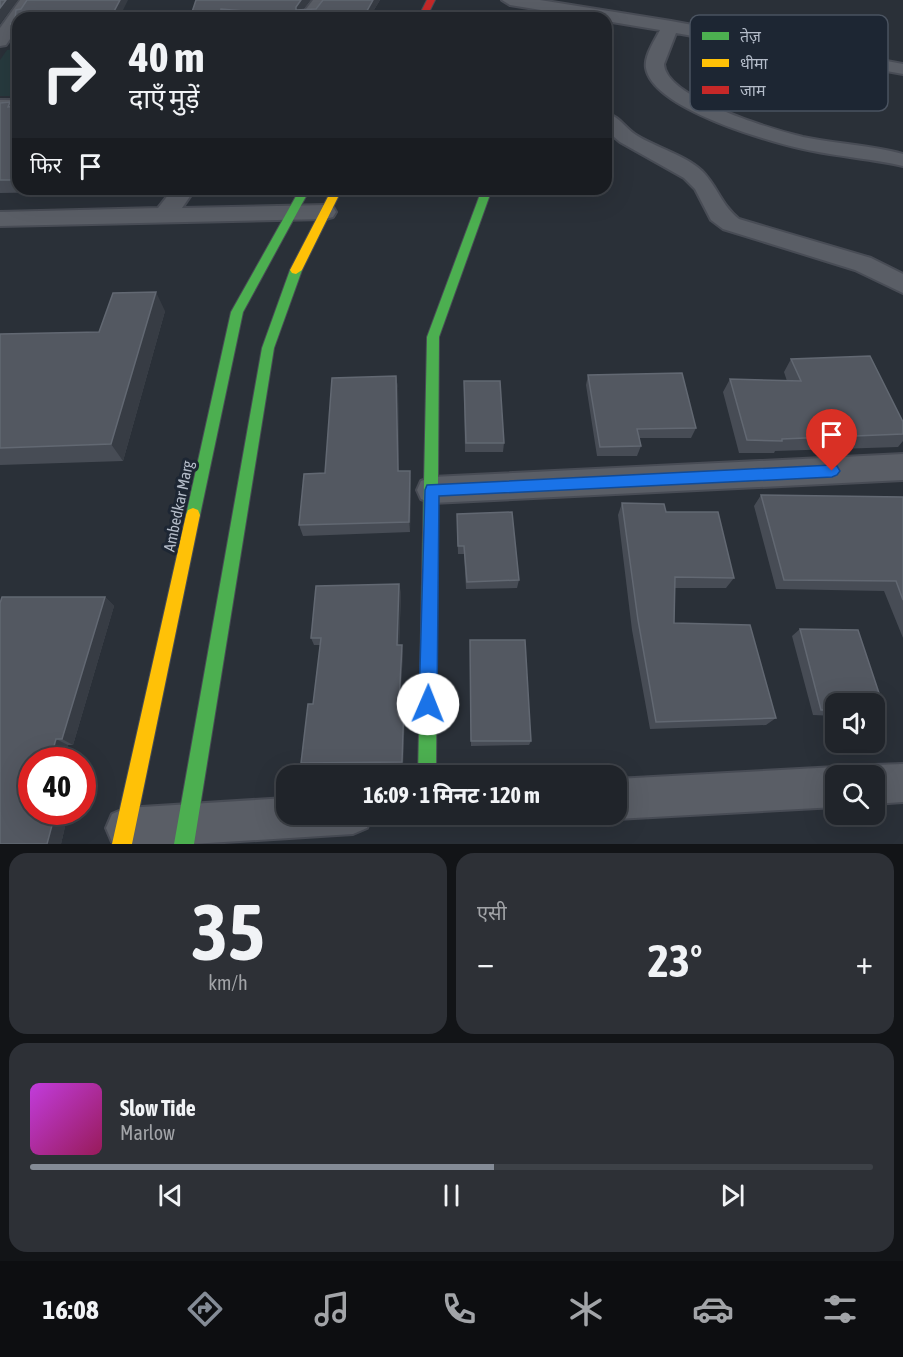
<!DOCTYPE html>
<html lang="hi">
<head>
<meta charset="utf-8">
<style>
  :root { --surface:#20242a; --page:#2d3036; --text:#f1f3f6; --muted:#a2a4a8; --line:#3d4147; --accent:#848b96 }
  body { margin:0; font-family:"Asap Condensed","Noto Sans Devanagari",sans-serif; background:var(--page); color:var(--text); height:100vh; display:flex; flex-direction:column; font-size:22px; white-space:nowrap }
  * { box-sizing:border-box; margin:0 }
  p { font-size:20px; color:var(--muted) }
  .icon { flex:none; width:33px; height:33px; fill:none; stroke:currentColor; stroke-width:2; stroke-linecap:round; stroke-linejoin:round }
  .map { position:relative; height:844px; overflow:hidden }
  .details { display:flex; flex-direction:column; gap:9px; padding:9px; background:#121417; flex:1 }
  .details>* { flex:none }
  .top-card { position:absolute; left:12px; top:12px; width:600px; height:183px; border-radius:18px; box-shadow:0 6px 24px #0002,0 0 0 2px var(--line); background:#20242a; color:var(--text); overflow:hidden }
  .tools { position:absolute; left:825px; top:693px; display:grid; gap:12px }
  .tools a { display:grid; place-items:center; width:60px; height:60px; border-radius:12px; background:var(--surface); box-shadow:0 6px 24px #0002,0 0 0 2px var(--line); font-size:30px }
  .speed { position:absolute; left:18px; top:747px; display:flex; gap:12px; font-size:30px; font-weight:700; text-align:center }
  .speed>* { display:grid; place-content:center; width:78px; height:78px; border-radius:50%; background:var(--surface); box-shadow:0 6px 24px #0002,0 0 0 2px var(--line); line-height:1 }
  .speed .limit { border:9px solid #d22; background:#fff; color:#111 }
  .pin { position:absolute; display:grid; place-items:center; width:51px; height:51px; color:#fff; margin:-62px -26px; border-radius:50% 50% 50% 0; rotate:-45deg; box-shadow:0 0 6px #0007 }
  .pin .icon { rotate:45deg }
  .me { position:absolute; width:66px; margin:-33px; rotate:1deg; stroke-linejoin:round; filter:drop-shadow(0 0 4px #0008) }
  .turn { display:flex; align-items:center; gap:21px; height:126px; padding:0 18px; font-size:27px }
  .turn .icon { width:78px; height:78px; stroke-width:2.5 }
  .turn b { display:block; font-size:42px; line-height:51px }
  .then { display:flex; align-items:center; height:57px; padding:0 18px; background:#0003; gap:12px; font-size:22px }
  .big { font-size:45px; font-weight:700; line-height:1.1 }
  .details .tile { flex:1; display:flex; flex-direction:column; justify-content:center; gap:9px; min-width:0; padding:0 21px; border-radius:18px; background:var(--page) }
  .details .dial { align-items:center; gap:0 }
  .dial b { font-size:78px; line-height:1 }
  .song { display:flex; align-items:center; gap:18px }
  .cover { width:72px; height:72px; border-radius:9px; background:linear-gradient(135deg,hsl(290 70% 55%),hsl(330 70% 35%)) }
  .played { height:6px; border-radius:3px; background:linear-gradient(90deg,var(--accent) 55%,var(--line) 55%) }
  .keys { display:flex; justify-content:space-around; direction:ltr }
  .heat { display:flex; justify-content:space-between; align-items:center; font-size:33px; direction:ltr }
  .details .tiles { flex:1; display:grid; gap:9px; grid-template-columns:1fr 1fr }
  .tile:last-child { grid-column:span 2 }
  .trip { position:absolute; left:276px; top:765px; width:351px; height:60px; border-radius:18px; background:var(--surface); box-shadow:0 6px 24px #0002,0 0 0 2px var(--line); font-weight:700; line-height:60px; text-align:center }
  .tab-bar { display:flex; height:96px; justify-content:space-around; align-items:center; background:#0d0e11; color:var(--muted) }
  .tab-bar .icon { width:42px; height:42px }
  .tab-bar .active { color:var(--accent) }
  .tab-bar b { font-size:27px; color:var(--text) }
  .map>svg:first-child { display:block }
  .green { fill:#273a3e }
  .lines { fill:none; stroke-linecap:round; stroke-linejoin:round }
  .street-casing { stroke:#484c55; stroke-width:4 }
  .fast-casing { stroke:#484c55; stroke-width:2 }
  .slow-casing { stroke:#484c55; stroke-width:2 }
  .jam-casing { stroke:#484c55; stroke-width:2 }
  .street { fill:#5a5e66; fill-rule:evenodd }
  .fast { fill:#4caf50; fill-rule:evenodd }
  .slow { fill:#ffc107; fill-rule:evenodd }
  .jam { fill:#c62828; fill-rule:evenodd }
  .wall { fill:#474c55 }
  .shaded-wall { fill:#373c44 }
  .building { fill:#535861; stroke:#626872; stroke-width:1.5 }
  .route { fill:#1a73e8; stroke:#114b97; stroke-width:1.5 }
  .labels { text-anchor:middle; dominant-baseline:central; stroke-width:6; stroke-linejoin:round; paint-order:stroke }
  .street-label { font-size:16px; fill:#b4bcc9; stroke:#1d2633 }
  .key { fill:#1d2633; stroke:#4a5360; stroke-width:1.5 }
  .key-label { font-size:16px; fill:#b4bcc9 }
</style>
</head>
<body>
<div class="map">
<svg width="903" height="844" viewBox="0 0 903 844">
  <rect width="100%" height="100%" fill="#2a3038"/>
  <path class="green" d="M18,49V96H0V60L7,50Z"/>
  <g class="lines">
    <g class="street-casing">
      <path id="street" d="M20,0H36L24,18H18V27L6,45L0,46V28Z
        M313,0H329L316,18H299Z
        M502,0H540L671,21L903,64V74L676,33L664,64C665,98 774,130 803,137C836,144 870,145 903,154V166C873,159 843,157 813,151C776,144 653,110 646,68C644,56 655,40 660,30L606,21V18H590L510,5Z
        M0,100H18V112H0Z
        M606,113C619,116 625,128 636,135C655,147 687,156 702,171C717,186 722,206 739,219L871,258L903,274V293L855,270L723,229L711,220L695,189L684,178L620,142L606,130Z
        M173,189H195L182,208L325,205L333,207L336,212L333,217L325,219L0,226V212L158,208Z
        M903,454V480L432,503L421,499L417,490L421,481L432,477Z
        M903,764V802L874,804V776H858L860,771L874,765Z
        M836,767L851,776H836V807L616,819L606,814H616V779Z
        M286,798V814H373L367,828L353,834L192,844H116L112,842L106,828L112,814L126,808Z"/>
    </g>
    <g class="fast-casing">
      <path id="fast" d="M300,189H310L243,312L200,515L198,520L193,522L188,520L186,515L231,312Z
        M482,189H492L439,337L436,776H418L427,337Z
        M296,266L302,270L274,348L194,844H174L262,348L290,270Z"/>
    </g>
    <g class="slow-casing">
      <path id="slow" d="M332,189H342L302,270L296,274L292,273L290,270Z
        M193,508L198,510L200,515L132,844H112L186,515L188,510Z"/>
    </g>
    <g class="jam-casing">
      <path id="jam" d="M427,0H435L426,18H418Z"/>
    </g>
    <use href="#street" class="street"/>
    <use href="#fast" class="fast"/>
    <use href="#slow" class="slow"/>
    <use href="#jam" class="jam"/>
  </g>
  <path class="wall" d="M196,0H310L303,9H316L323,0H380L369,18H190Z
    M16,10L119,18H18V34H16L11,24L15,18Z
    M10,102L13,106H18V189H61L59,192L0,193V103Z
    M165,311L123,461L0,465V334L99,332Z
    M791,359L903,422V441L898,447L775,451L774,453H739L723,392L730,379L787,381L784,372Z
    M588,375L696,428L691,438H639L641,446L637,456H597L586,385Z
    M396,376L398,388L399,471L411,482L410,532L303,536L299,525L325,473Z
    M464,391L504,443L503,452H465Z
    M761,495L903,497V638L884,591L776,589L754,506Z
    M622,503L666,512L734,578L726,588H675L674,623L776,718L766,725L650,729L632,630L618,515Z
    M457,514L519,580L517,588L466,589L464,554H458Z
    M401,592L399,645L403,652L400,703H404L405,709L403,766L305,767L301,763L313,704L320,645H314L311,638Z
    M2,597H105L114,606L73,745H68L63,760H32V812H50L49,814H55L67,818L61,844H0V603Z
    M800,629L885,711L874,716V704H836V716L813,715L792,636Z
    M470,640L531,741L529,745L471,746Z"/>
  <path class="shaded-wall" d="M6,0H18L0,24V8Z
    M120,0H128L119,18H111Z
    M301,0H310L297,17V18L296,7Z
    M373,0H380L369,18H363Z
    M221,9L223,18H219Z
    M156,292L165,311L123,461L111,444Z
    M396,376L398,388L399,483L398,471Z
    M410,471L411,482L410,532L409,522Z
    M399,584L401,592L399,652L397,645Z
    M105,597L114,606L73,745L62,739Z
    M402,645L403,652L400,709L399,703Z
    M404,703L405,709L403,766L402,762Z
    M56,739L68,745L63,760H50Z
    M36,812H50L48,818L35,815Z
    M55,814L67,818L61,844H47Z"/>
  <path class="building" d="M0,0H6L0,8Z
    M27,0H120L111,17L18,18V24H11L15,18L16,10L21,9Z
    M196,0H301L296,7V10L316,9L323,0H373L363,18H299L300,16L221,9L219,18H190Z
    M10,102L8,107L18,106V180H0V103Z
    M156,292L111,444L0,448V334L99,332L113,293Z
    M870,356L903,422V434L782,439V441L747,440L730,379L801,381L791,359Z
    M682,373L696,428L637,429L641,446L600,447L588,375Z
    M396,376L398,471H410L409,522L299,525L304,474L325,473L332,378Z
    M464,381H500L504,443H466Z
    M761,495L903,497V600L896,581L784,580Z
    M622,503L664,504L666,512H718L734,578L675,577L674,623L750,625L776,718L656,722L638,620Z
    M512,512L519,580L467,582L464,546H458L457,514Z
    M399,584L397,645H402L399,703H404L402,762L301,763L308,704H313L321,638H311L316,586Z
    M2,597H105L62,739H56L50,760H32V812H36L35,815L55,814L47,844H0V603Z
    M800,629L858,630L885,711H874V704H836V710H821Z
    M470,640H525L531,741H471Z"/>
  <path class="route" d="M832,465L837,466L840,471L837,475L832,477L439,496L437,704L434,710L428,713L422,710L419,704L425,490L427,485Z"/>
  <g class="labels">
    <g class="street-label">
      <text transform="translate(178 506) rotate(-78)">Ambedkar Marg</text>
    </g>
  </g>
  <rect x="690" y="15" width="198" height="96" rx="9" class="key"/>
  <rect x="702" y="32" width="27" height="8" fill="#4caf50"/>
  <rect x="702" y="59" width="27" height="8" fill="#ffc107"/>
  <rect x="702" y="86" width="27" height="8" fill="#c62828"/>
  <g class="key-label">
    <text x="740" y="42">तेज़</text>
    <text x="740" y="69">धीमा</text>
    <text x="740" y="96">जाम</text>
  </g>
</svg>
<div class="tools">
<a><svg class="icon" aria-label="sound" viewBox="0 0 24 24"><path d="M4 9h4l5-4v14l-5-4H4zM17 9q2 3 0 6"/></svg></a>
<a><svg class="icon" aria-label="search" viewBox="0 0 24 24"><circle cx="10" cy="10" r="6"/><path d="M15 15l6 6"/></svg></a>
</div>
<div class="speed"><div class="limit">40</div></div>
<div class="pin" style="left:832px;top:471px;background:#d93025"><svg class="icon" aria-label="arrive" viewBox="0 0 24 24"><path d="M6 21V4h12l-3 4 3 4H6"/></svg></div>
<svg class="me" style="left:428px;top:704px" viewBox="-20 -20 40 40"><circle r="19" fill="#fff"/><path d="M0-13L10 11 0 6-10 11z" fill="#1a73e8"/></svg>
<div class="trip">16:09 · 1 मिनट · 120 m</div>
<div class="top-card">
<div class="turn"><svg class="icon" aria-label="right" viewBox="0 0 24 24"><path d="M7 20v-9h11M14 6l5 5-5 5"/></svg><div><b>40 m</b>दाएँ मुड़ें</div></div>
<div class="then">फिर<svg class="icon" aria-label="arrive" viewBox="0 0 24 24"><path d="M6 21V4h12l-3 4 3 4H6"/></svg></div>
</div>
</div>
<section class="details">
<div class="tiles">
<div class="tile dial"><b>35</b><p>km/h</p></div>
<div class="tile"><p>एसी</p>
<div class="heat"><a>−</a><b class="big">23°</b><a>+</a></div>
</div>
<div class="tile">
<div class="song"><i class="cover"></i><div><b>Slow Tide</b><p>Marlow</p></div></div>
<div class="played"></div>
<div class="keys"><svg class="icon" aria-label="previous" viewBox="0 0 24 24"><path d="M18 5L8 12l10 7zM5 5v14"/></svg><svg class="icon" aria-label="pause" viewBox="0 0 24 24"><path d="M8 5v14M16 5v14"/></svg><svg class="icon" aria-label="next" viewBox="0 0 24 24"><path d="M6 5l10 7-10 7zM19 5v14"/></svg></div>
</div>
</div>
</section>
<nav class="tab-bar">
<b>16:08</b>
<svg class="icon active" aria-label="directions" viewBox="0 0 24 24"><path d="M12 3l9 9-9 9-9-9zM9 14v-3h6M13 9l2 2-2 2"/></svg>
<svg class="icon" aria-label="music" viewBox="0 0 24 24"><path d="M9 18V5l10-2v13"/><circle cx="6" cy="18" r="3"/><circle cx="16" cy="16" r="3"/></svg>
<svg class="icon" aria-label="phone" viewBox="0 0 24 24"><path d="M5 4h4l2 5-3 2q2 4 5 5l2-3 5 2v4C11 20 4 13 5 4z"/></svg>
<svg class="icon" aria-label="climate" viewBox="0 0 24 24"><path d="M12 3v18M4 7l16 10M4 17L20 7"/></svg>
<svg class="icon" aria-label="car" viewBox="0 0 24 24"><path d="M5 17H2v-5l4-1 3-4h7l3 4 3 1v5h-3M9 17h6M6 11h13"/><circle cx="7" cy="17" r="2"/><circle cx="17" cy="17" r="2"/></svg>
<svg class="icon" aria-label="filters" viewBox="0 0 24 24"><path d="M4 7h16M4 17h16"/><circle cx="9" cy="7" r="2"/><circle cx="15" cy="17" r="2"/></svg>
</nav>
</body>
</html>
